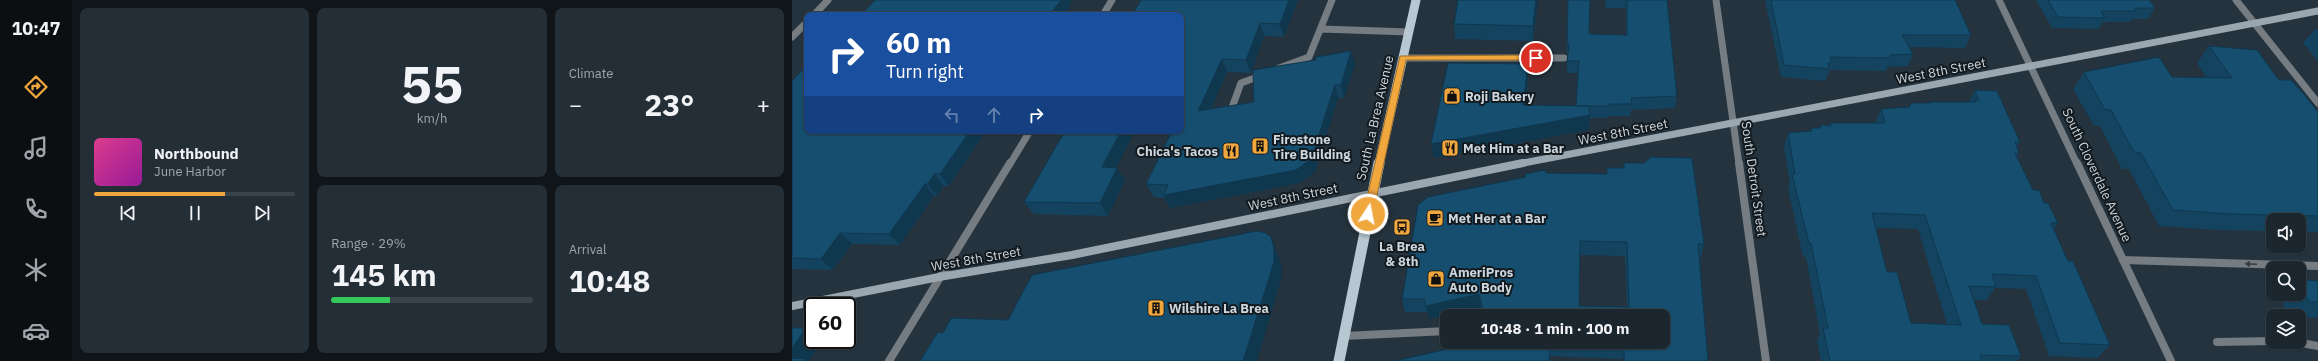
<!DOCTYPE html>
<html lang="en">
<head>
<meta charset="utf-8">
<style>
  :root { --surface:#1b262e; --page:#242e36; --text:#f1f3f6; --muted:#a0a5aa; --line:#39434a; --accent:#f0a73e }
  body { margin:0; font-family:"IBM Plex Sans",sans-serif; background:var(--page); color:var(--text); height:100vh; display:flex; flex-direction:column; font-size:15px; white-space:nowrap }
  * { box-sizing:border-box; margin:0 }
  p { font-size:13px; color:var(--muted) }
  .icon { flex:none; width:22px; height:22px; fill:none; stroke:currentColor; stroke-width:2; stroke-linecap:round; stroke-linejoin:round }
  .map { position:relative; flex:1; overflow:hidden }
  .details { display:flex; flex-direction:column; gap:8px; padding:8px; background:#0f1519; width:720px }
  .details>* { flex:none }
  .top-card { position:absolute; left:12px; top:12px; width:380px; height:122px; border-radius:8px; box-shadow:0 1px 3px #0004,0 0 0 1px var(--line); background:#1a4fa0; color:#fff; overflow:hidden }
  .tools { position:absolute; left:1474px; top:213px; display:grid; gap:8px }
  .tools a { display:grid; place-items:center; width:40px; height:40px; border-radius:8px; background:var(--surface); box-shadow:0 1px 3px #0004,0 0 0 1px var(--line); font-size:20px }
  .speed { position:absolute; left:12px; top:297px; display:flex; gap:8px; font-size:20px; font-weight:700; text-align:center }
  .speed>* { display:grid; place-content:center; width:52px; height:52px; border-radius:50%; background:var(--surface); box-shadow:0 1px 3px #0004,0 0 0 1px var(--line); line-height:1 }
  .speed .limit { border:2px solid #111; border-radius:6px; background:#fff; color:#111 }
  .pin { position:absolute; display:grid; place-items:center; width:34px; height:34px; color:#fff; margin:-17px; border:2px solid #fff; border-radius:50%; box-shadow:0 1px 4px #0007 }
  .me { position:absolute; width:44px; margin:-22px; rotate:11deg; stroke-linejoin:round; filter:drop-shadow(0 0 3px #0008) }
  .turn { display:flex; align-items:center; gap:14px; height:84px; padding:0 16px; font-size:18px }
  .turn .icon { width:52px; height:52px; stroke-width:2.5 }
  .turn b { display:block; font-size:28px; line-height:34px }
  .lanes { display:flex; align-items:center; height:38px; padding:0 16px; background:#0003; justify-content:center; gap:20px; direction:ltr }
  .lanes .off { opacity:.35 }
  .big { font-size:30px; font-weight:700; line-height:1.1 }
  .details .tile { flex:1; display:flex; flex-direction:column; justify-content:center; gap:6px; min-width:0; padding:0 14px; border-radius:8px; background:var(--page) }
  .details .dial { align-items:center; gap:0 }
  .dial b { font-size:52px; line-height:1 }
  .song { display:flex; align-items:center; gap:12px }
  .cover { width:48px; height:48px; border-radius:6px; background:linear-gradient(135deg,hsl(330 70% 55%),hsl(300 70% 35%)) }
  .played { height:4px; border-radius:2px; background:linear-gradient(90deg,var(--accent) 65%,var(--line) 65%) }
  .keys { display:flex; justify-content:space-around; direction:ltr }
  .heat { display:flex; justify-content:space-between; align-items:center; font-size:22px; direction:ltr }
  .charge { height:6px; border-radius:3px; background:linear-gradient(90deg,#34c759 29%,var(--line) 0) }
  .details .tiles { flex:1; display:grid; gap:8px; grid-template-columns:repeat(3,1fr) }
  .tile:first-child { grid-row:span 2 }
  .trip { position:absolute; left:648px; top:309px; width:230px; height:40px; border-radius:8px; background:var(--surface); box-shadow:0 1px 3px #0004,0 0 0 1px var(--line); font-weight:700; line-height:40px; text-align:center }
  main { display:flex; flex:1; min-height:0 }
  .tabs { display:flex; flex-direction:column; width:72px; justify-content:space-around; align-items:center; background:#0b0f12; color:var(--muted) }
  .tabs .icon { width:28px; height:28px }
  .tabs .selected { color:var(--accent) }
  .tabs b { font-size:18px; color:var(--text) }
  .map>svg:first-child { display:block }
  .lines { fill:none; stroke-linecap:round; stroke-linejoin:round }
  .lane-far1 { stroke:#757c82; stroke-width:7 }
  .lane { stroke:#757c82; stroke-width:8 }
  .street-far1 { stroke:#757c82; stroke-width:7 }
  .street { stroke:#757c82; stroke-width:8 }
  .secondary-far1 { stroke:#9aa7b0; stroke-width:7 }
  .secondary { stroke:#9aa7b0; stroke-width:8 }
  .primary-far1 { stroke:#b8c8d3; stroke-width:9 }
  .primary { stroke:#b8c8d3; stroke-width:11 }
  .wall { fill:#13435f; fill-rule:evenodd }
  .shaded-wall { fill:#0f374e }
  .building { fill:#164e6f; stroke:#0f374e; fill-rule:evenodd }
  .oneway { fill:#353c42 }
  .route { fill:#f0a73e; stroke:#9c6d28 }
  .labels { text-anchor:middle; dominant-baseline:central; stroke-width:4; stroke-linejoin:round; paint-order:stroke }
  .street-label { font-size:13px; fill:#ccd6dd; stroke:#131a1f }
  .poi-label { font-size:13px; font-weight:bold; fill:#ccd6dd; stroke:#131a1f; text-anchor:start }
</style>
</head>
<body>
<main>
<nav class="tabs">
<b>10:47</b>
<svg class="icon selected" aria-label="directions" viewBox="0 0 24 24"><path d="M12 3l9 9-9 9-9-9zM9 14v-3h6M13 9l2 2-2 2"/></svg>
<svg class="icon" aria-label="music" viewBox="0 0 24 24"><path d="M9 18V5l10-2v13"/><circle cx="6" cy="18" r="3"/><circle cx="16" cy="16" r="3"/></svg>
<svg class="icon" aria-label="phone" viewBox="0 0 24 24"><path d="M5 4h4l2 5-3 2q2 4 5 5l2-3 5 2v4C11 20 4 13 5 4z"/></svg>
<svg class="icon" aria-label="climate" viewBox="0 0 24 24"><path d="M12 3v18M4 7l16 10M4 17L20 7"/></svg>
<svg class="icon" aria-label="car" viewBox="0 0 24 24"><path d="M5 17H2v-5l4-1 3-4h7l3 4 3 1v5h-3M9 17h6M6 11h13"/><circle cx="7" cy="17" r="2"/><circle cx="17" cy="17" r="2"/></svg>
</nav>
<section class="details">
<div class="tiles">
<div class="tile">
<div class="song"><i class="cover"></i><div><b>Northbound</b><p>June Harbor</p></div></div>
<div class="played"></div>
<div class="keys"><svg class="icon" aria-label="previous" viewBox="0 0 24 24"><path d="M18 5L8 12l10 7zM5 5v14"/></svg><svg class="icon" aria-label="pause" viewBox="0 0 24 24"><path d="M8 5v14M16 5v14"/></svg><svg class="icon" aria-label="next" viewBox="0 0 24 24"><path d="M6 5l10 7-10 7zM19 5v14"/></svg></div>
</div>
<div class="tile dial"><b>55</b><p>km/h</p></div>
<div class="tile"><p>Climate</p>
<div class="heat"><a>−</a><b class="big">23°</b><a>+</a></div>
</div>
<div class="tile"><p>Range · 29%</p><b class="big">145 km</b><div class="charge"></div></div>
<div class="tile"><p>Arrival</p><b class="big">10:48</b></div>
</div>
</section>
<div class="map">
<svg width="1526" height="361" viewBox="0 0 1526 361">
  <rect width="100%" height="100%" fill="#24333e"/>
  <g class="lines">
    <path class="lane-far1" d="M529,29L617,32
      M611,58H772
      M487,68L517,57L540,0
      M438,113L449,83L471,75"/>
    <path class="lane" d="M1331,260L1526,266
      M552,336L655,331
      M1425,342L1481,341
      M1504,342L1526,346"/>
    <path class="street-far1" d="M924,0L947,164
      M1207,0L1285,164
      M1444,0L1526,103
      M22,15L36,0
      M311,15L320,0
      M0,37L15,22
      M218,164L238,131"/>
    <path class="street" d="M947,163L974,361
      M1285,163L1379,361
      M97,361L218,163"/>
    <path class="secondary-far1" d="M726,164L1526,11"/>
    <path class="secondary" d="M0,306L147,277L280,255L731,163"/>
    <path class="primary-far1" d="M587,164L624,0"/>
    <path class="primary" d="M547,361L587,163"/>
  </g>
  <path class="wall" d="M349,0H506L492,37L472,36L459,73L435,72L419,109L462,102L524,60L559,51L563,64L552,98H546L523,172L508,183L378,208L373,198L362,197L354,184L379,133H342L324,168L333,180L316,216L242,214L232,202L273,131H389Z
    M666,0H746L741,41L663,39L662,24Z
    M776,0L797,34L834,35V8H814L813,0H875L885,96L883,108L839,110L838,116H816V118H798L797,130L642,158L736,64V79L733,105L784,106L786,73H775V61L776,55L775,54Z
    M973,0H1163L1179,35L1173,48L1118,47L1121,54L1116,66L1095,67L1094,71L1038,70L1033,81L989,77Z
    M1244,0H1357L1363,8L1356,19H1340L1337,22H1311L1307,29L1260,28Z
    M1524,28L1526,31V61L1511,43Z
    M1417,46L1487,80L1526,112V232H1507V220H1481V231L1425,230L1367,226L1337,169H1330L1308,126H1302L1281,89L1292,72L1380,77H1414L1405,63Z
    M0,81L15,131H194L157,186H152L145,196H142L108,245L60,244L41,270L0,269Z
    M1183,90L1228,142L1225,147L1227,153L1225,157L1241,190L1252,203L1266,223L1262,229L1276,261L1318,345L1305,358L1257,356L1234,289L1203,288L1195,300H1182L1190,324L1229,356L1225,361H1029L1025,341L1028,334L1014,257H1011L996,188L998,183L992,147L996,133L1018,131L1019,128H1027L1028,125L1037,126L1038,123H1083L1089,109L1117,107L1119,103H1137L1138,102H1177ZM1084,228L1126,229L1155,325L1119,323L1095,272Z
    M832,163L912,244L909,258H908L916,361H831V359L758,356V361H602L871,316H691L689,308L637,319L635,312H613L610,299L733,178V174H815V168H831ZM788,255L833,256L835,307L787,306Z
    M1507,280L1526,281V317L1524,318L1507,317V316H1498L1486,296L1488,294H1507Z"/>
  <path class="shaded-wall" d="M268,0H280L277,5L278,7L272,15H258Z
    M497,0H506L492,37L488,24Z
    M744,0H746L741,41V26Z
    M468,23L472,36L459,73L454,60Z
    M559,51L563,64L552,98L549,85Z
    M430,59L435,72L412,124L406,111Z
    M736,64V79L732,119L731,105Z
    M543,85L546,98L523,172L508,183L378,208L372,195Z
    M798,115L797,130L642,158L639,144Z
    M178,131H194L157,186L148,174Z
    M329,131H341L342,133L318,180L310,167Z
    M325,168L333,180L316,216L308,203Z
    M142,174L152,186L145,196L136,184Z
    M133,184L142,196L108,245L97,234Z
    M48,233L60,244L41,270L29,259Z
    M479,237L486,255L490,266L489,280L465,361H451Z
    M687,294L689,308L637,319L634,306Z
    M12,328L21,335V340H27L28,341L27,342L29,344L17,361H0V348Z"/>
  <path class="building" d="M83,0H269L258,15H62L63,14H70Z
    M349,0H497L488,24L468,23L454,60L430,59L406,111L462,102L461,70L524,60V57L559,51L549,85H543L519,159L504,170L372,195L376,185L354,184L380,131H389V15H340Z
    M666,0H744L741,26L662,24Z
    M776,0H798L797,34L835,35V0H875L885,96L839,98L840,104H817V106H784L787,61H775L777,46L775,42Z
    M979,0H1163L1179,35H1110L1121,54L1098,55L1099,58L1038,57L1040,63H1036L1037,69L992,65Z
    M1256,0H1357L1363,8H1342L1344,11H1309L1313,18L1266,17Z
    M1417,46L1465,50L1487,80H1499L1512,94L1526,112V216L1440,214L1381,210L1349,153L1342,152L1319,110H1313L1292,72L1367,57L1380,77L1440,78Z
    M656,63L736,64L731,105L797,106L798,115L639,144Z
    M15,65V131H178L148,174H142L136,184H133L97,234L48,233L29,259L0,258V81Z
    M1183,90L1205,91L1228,142H1223L1227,153H1223L1241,190H1247L1252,203H1256L1266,223H1259L1276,261H1281L1318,345L1268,343L1244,276L1200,274L1204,287L1177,286L1190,324L1217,325L1229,356L1188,355L1190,361H1038L1031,328H1036L1019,243H1017L1000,174H1003L996,133L1020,131L1019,128H1029L1028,125L1039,126L1038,123H1093L1089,109L1118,107L1119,103H1139L1138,102H1184L1183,100H1187ZM1080,213L1133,215L1169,325L1119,323L1105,272H1095Z
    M273,131H329L310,167L325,168L308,203L232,202Z
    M859,157L900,158L912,244H906L916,361H832V346L758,343L757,361H602L687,342H871V316H693L687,294L634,306L632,299H610L626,205L636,197L734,177L733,174L753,170L754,173L815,174V168H832V163H852ZM788,241L835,242L837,307L787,306Z
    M465,231L474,233L479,237L482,249V262L451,361H128L146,332L151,333L159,318L216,320L240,275Z
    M1507,280L1526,281V302H1517L1507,285Z
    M0,328H12L10,331H12L0,348Z
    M0,358L14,359L12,361H0Z"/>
  <defs><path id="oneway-solid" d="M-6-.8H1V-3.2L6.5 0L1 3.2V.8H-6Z"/></defs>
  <use class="oneway" href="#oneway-solid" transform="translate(1459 264) rotate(-178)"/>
  <path class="route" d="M744,55L746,56V60H614L581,214L576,218L573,217L571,214L608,56Z"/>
  <defs>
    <g id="shop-square" transform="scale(0.9)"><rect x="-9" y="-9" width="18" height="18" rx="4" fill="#f0a73e" stroke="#131a1f"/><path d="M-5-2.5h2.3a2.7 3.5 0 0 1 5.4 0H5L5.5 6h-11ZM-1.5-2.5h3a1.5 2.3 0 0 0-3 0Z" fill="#111"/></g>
    <g id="building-square" transform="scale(0.9)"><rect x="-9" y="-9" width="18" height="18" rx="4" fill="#f0a73e" stroke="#131a1f"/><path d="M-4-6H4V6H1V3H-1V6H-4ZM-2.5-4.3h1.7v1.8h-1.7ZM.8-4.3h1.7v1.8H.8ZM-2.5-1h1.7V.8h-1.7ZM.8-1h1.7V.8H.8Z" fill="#111"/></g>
    <g id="restaurant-square" transform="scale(0.9)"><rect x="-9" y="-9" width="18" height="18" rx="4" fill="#f0a73e" stroke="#131a1f"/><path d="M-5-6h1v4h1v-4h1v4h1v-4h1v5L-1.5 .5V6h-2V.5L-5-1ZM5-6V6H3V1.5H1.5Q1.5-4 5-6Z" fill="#111"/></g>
    <g id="cafe-square" transform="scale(0.9)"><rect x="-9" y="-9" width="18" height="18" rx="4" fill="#f0a73e" stroke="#131a1f"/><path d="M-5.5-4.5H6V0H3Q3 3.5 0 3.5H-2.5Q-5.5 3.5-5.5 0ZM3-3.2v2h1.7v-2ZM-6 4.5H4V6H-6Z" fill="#111"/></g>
    <g id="bus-square" transform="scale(0.9)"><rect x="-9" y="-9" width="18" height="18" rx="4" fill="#f0a73e" stroke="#131a1f"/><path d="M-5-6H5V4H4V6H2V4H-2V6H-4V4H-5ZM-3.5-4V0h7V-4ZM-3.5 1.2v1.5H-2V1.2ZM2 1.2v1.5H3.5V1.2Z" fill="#111"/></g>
  </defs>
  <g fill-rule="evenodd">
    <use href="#shop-square" x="660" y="96"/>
    <use href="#building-square" x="468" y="146"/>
    <use href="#restaurant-square" x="658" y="148"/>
    <use href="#restaurant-square" x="439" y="151"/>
    <use href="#cafe-square" x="643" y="218"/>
    <use href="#bus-square" x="610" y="227"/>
    <use href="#shop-square" x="644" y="279"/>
    <use href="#building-square" x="364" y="308"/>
  </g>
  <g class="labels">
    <g class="street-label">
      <text transform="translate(1149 71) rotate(-11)">West 8th Street</text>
      <text transform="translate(583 118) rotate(-77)">South La Brea Avenue</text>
      <text transform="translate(831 132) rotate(-11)">West 8th Street</text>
      <text transform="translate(1305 175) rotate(65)">South Cloverdale Avenue</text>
      <text transform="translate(962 179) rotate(82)">South Detroit Street</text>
      <text transform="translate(501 197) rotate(-12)">West 8th Street</text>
      <text transform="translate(184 259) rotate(-10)">West 8th Street</text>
    </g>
    <g class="poi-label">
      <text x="673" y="96">Roji Bakery</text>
      <text x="481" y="139">Firestone<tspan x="481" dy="15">Tire Building</tspan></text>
      <text x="671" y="148">Met Him at a Bar</text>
      <text x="426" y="151" text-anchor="end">Chica's Tacos</text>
      <text x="656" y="218">Met Her at a Bar</text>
      <text x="610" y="246" text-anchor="middle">La Brea<tspan x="610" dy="15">&amp; 8th</tspan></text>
      <text x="657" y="272">AmeriPros<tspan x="657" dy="15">Auto Body</tspan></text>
      <text x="377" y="308">Wilshire La Brea</text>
    </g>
  </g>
</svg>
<div class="tools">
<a><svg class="icon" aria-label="sound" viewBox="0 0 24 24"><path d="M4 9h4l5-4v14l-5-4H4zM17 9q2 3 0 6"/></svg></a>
<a><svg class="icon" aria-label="search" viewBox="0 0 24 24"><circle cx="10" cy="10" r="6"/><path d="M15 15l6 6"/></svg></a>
<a><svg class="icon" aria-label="layers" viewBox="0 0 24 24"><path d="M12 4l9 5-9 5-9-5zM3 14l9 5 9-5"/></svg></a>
</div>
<div class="speed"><div class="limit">60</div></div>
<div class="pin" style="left:744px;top:58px;background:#d93025"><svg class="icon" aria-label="arrive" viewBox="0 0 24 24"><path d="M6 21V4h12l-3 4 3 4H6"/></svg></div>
<svg class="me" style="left:576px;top:214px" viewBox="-20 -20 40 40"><circle r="17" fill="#f0a73e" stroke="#fff" stroke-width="3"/><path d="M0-11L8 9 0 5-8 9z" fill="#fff"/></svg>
<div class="trip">10:48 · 1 min · 100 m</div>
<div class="top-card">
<div class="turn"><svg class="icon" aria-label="right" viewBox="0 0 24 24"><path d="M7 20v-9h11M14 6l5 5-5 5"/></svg><div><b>60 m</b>Turn right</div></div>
<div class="lanes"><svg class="icon off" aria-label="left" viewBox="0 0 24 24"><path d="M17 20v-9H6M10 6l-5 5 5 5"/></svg><svg class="icon off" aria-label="ahead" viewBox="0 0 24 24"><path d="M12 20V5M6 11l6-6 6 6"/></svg><svg class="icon" aria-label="right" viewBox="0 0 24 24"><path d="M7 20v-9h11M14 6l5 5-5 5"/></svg></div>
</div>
</div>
</main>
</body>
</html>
